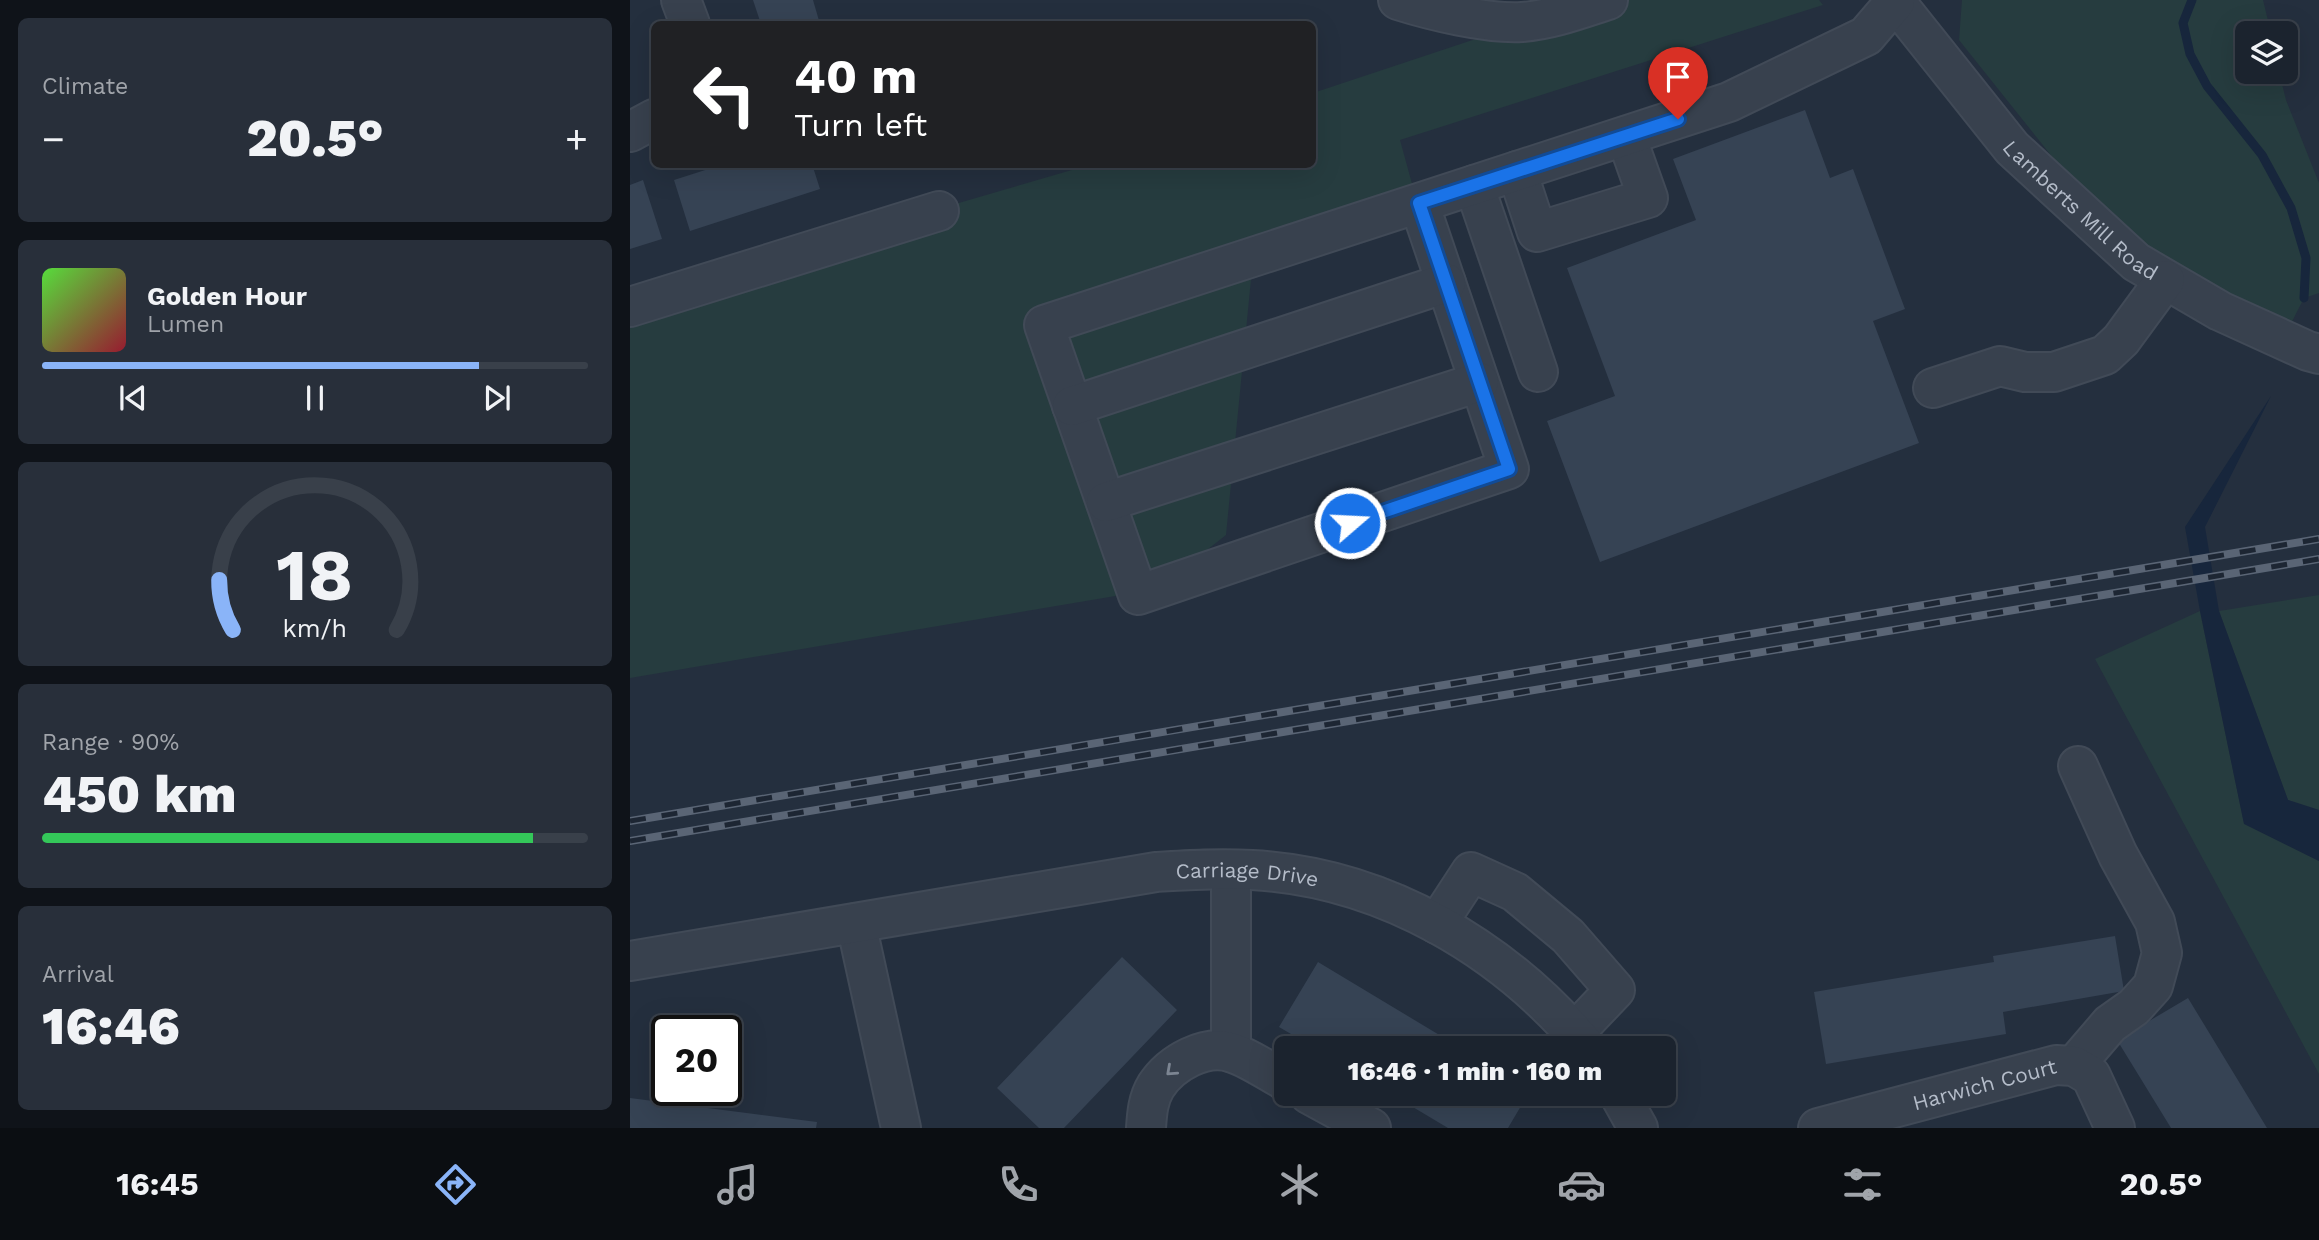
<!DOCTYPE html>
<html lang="en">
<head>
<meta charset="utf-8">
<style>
  :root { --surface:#1b232e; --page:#282f3a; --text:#f1f3f6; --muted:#a0a4aa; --line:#39404a; --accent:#8ab4f8 }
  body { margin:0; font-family:"Work Sans",sans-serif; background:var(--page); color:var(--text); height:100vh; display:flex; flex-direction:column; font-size:26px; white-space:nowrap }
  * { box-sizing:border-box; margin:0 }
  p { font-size:23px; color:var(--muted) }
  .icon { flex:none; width:38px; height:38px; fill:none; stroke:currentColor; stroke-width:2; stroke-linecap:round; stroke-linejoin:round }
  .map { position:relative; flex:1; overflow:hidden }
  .sheet { display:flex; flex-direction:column; gap:18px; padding:18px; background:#0f1319; width:630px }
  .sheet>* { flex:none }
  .banner { position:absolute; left:21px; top:21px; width:665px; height:147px; border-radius:10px; box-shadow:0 7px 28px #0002,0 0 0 2px var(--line); background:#202124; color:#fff; overflow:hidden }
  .buttons { position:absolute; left:1605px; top:21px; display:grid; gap:14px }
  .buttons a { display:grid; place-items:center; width:63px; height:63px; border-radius:10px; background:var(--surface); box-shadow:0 7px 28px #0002,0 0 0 2px var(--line); font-size:35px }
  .speed { position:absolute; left:21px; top:1015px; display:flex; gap:14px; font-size:35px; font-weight:700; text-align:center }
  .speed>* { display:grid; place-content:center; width:91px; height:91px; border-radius:50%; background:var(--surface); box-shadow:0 7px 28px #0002,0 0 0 2px var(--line); line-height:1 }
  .speed .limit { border:4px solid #111; border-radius:10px; background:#fff; color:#111 }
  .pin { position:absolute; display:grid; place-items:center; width:60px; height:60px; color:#fff; margin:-72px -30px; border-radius:50% 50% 50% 0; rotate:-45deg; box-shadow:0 0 7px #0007 }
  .pin .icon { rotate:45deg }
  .me { position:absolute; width:77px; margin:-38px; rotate:71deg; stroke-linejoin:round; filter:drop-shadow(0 0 5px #0008) }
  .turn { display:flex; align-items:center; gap:24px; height:147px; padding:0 28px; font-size:32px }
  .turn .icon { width:91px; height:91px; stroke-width:2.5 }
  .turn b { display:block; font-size:49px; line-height:60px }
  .big { font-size:52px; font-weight:800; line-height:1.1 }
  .sheet .tile { flex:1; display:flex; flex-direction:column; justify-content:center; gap:10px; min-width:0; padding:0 24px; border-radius:10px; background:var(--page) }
  .sheet .dial { align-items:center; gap:0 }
  .dial svg { height:182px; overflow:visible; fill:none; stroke:var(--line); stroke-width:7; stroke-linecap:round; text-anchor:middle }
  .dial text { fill:var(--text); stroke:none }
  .song { display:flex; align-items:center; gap:21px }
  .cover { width:84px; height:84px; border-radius:10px; background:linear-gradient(135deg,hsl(110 70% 55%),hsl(350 70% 35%)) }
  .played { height:7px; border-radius:4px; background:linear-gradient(90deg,var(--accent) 80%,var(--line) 80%) }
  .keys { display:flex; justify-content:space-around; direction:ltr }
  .heat { display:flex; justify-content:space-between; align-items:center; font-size:38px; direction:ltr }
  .charge { height:10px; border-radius:5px; background:linear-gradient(90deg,#34c759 90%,var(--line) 0) }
  .trip { position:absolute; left:644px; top:1036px; width:402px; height:70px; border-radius:10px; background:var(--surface); box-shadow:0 7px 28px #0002,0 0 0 2px var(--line); font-weight:800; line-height:70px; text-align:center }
  .tabs { display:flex; height:112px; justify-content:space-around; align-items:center; background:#0b0e12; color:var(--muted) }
  .tabs .icon { width:49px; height:49px }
  .tabs .selected { color:var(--accent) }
  .tabs b { font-size:32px; color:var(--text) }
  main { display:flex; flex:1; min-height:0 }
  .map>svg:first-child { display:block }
  .green { fill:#263c3f }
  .water { fill:#17263c }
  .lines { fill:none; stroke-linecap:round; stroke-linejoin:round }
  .stream { stroke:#17263c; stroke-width:9 }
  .building { fill:#364354 }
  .minor-casing { stroke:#414a57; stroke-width:42 }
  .minor { stroke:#38414e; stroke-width:38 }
  .rail-casing { stroke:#5a6575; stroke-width:8 }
  .rail { stroke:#1d2633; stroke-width:5; stroke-dasharray:16; stroke-linecap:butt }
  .oneway { stroke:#7c8592 }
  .route-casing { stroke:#114b97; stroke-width:18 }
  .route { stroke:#1a73e8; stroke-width:12 }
  .labels { text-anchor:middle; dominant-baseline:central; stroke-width:7; stroke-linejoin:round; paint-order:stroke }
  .street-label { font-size:21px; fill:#b4bcc9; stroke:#1d2633 }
</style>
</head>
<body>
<main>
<section class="sheet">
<div class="tile"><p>Climate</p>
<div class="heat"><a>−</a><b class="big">20.5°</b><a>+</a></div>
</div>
<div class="tile">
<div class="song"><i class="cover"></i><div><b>Golden Hour</b><p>Lumen</p></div></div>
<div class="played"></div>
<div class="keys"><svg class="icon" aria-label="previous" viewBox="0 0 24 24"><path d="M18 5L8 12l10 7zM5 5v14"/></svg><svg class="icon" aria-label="pause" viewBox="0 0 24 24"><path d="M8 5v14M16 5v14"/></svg><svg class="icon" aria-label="next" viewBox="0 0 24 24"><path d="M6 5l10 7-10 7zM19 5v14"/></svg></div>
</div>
<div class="tile dial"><svg viewBox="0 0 100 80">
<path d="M14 69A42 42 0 1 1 86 69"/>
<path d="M14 69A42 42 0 0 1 8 47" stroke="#8ab4f8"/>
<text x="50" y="56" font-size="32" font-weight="700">18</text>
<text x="50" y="72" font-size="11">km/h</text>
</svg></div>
<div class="tile"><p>Range · 90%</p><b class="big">450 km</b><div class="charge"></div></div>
<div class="tile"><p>Arrival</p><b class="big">16:46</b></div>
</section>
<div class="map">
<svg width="1689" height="1128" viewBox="0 0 1689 1128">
  <rect width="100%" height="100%" fill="#242f3e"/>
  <path class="green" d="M963,0H1189L1193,5L770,140L784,191L622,269L596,535L527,589L0,678V315L315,207L459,165L682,164L683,93Z
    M1332,0H1633L1641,33H1617V72H1649L1656,100L1689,183V293L1674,298L1653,339L1506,262L1329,40Z
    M1689,595V810L1658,800L1589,611Z
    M1570,611L1614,823L1689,861V1074L1465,659Z"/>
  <path class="water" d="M1641,396L1575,527L1589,611L1658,800L1689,810V861L1614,824L1570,611L1555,527Z"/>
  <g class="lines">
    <path class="stream" d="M1562,0L1553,23L1560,54L1577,86L1632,155L1661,208L1676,258L1674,298"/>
  </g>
  <path class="building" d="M123,0H183L190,24H131Z
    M1175,110L1200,178L1223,169L1275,309L1243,321L1289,443L970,562L917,421L985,396L937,268L1066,220L1043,159Z
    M94,164H182L190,189L60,231L44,180Z
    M13,180L32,239L0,249V185Z
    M1485,936L1494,991L1373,1012L1376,1034L1196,1064L1184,992L1364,962L1363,956Z
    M492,957L547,1010L434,1128H409L367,1088Z
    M688,962L831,1048H685L649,1027Z
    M1558,998L1637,1128H1541L1487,1040Z
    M761,1094H898L878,1128H818Z
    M0,1098L187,1122L186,1128H0Z"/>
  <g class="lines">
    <g class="minor-casing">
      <g id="minor">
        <path d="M51,0L60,24"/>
        <path d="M768,0C803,11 857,24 892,22C921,20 950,9 978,0"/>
        <path id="s1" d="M1264,0L1382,148L1506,262L1590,311L1678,351L1689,354"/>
        <path d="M0,132L24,119"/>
        <path d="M887,171L907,232L1018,198L996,136"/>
        <path d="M844,185L908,372"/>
        <path d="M789,203L879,469L508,595L414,325L1099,102L1236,36L1265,2"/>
        <path d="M0,307L309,211"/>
        <path d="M1303,388L1370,366L1395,372H1424L1475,355L1491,340L1535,280"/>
        <path d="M442,406L816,283"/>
        <path d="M476,502L849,382"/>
        <path d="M601,870V1052"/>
        <path d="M226,923L271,1128"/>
        <path d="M807,924L841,872L885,892L938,936L985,990L944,1033"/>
        <path id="s2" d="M0,961L526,872C558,870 589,868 622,870C753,877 874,948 957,1048"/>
        <path d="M1444,1066L1480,1024L1504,1007L1523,986L1532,953L1525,922L1488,855L1448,766"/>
        <path d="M679,1094L741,1128"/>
        <path d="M989,1094L1008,1128"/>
        <path d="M516,1128C517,1113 518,1099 526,1086C541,1063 576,1043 603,1053C621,1059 639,1072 656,1081"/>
        <path id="s3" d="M1188,1128L1426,1065L1444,1066L1461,1076L1485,1128"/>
      </g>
    </g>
    <use href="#minor" class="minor"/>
    <g class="rail-casing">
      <path id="rail" d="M0,821L1689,539
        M0,841L1689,559"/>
    </g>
    <use href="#rail" class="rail"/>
  </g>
  <defs><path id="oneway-chevron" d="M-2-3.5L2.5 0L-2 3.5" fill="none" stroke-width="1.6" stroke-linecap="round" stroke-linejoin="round" transform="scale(1.75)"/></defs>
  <use class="oneway" href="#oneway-chevron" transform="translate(541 1071) rotate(138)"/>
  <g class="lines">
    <g class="route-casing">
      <path id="route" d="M720,523L879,469L789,203L1048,119"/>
    </g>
    <use href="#route" class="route"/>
  </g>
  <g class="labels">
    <g class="street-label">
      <text stroke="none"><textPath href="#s1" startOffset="282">Lamberts Mill Road</textPath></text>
      <text stroke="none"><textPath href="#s2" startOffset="625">Carriage Drive</textPath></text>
      <text stroke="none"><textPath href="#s3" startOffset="172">Harwich Court</textPath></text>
    </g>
  </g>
</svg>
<div class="buttons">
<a><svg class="icon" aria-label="layers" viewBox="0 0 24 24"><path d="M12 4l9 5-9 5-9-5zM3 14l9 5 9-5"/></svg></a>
</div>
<div class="speed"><div class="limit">20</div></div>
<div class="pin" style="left:1048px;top:119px;background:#d93025"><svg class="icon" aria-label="arrive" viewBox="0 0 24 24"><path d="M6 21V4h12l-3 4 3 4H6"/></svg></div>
<svg class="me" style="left:720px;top:523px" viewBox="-20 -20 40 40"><circle r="17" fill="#1a73e8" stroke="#fff" stroke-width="3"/><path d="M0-11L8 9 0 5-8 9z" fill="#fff"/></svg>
<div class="trip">16:46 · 1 min · 160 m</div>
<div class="banner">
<div class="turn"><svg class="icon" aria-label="left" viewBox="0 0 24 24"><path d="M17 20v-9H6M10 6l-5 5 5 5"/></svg><div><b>40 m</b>Turn left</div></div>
</div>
</div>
</main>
<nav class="tabs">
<b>16:45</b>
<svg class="icon selected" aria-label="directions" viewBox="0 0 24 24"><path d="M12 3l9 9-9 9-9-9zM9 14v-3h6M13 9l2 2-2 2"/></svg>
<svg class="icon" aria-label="music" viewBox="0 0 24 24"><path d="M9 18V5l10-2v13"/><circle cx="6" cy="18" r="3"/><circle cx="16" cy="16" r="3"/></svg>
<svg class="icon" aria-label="phone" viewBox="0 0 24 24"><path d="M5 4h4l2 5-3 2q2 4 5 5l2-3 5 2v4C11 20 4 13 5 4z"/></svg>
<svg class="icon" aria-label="climate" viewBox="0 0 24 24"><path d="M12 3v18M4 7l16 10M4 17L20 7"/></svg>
<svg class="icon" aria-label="car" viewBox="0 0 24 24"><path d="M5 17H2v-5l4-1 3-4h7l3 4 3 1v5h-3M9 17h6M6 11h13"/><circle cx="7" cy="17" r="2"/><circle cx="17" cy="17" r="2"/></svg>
<svg class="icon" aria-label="filters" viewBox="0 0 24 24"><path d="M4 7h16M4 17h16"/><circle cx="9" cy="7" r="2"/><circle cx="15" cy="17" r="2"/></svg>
<b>20.5°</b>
</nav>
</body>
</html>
